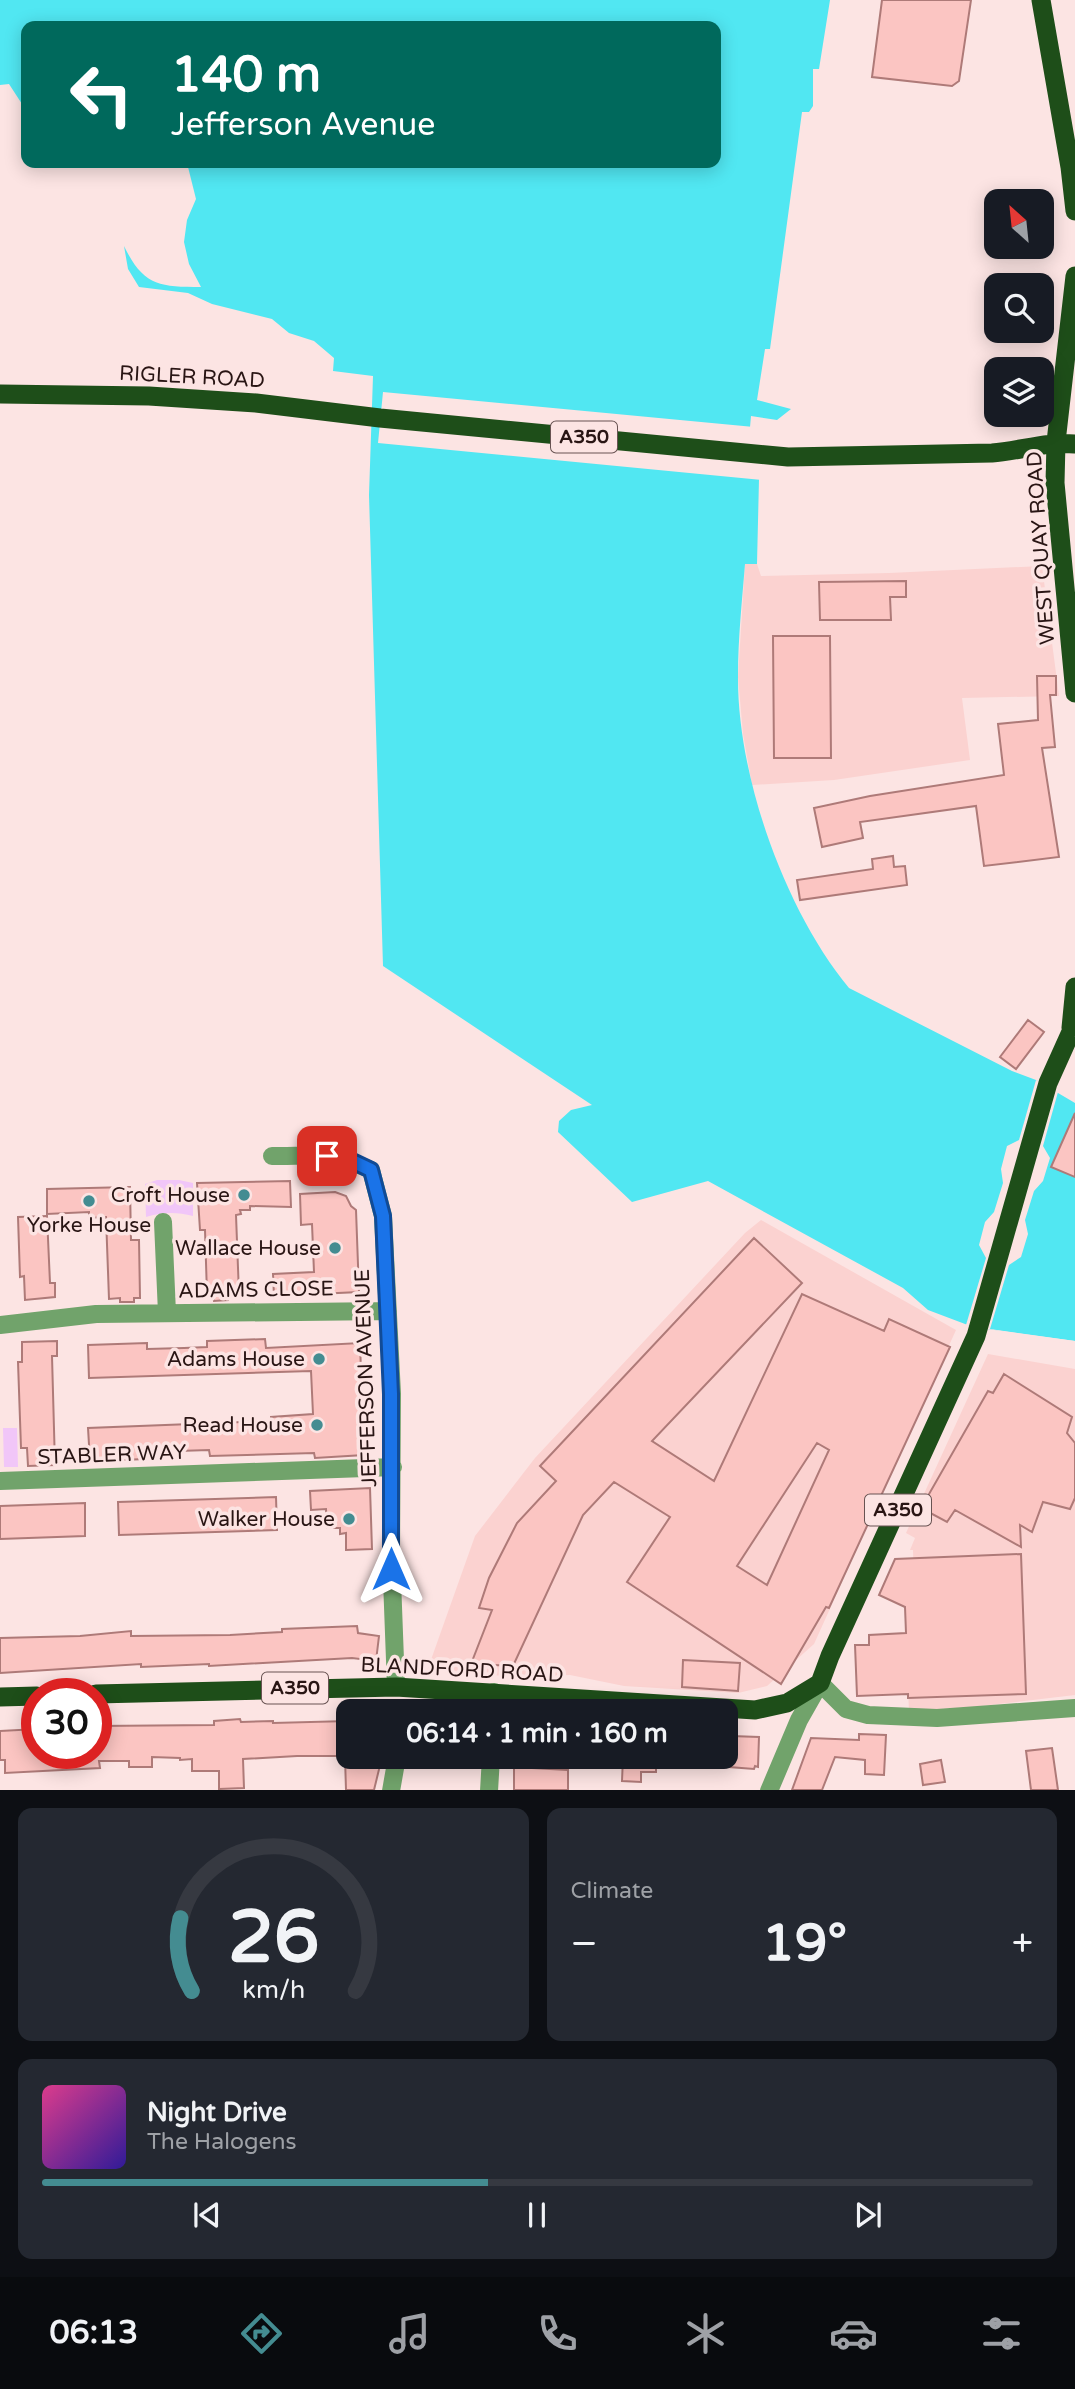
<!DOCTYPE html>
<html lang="en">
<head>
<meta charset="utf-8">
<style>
  :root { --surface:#171b24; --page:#242831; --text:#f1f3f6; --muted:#9ea1a6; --line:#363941; --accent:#448c91 }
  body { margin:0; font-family:"Varela Round",sans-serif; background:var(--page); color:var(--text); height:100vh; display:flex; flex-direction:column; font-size:26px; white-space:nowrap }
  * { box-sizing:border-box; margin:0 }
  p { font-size:23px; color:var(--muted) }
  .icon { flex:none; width:38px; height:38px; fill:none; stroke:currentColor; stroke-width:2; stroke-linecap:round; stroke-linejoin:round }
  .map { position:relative; height:1790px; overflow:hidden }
  .drawer { display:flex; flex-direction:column; gap:18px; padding:18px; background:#0d0f14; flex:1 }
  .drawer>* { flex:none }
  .guide { position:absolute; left:21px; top:21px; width:700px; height:147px; border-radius:14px; box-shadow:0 4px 18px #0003; background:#00695c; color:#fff; overflow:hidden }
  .needle { width:46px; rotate:333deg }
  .controls { position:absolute; left:984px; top:189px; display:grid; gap:14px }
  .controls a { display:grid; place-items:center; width:70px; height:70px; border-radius:14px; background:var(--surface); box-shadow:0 4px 18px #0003; font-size:35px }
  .speed { position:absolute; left:21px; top:1678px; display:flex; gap:14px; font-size:35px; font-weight:700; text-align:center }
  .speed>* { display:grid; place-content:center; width:91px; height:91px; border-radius:50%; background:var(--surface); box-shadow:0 4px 18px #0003; line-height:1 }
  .speed .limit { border:10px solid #d22; background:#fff; color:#111 }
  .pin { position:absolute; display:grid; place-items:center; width:60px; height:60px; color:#fff; margin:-30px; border-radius:14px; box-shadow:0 4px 10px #0006 }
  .me { position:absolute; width:77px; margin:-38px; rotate:0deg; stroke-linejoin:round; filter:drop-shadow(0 0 5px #0008) }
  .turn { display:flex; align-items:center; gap:24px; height:147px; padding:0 35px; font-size:32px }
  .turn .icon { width:91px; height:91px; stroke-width:2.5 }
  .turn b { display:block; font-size:49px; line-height:60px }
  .big { font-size:52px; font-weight:800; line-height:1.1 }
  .drawer .widget { flex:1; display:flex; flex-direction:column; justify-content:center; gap:10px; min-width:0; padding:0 24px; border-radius:14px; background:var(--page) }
  .drawer .dial { align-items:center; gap:0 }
  .dial svg { height:182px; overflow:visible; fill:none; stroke:var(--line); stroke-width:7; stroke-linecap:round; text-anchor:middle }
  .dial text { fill:var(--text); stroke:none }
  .song { display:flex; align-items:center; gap:21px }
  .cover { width:84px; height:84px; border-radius:10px; background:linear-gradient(135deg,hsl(330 70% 55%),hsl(250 70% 35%)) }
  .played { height:7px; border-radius:4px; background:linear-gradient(90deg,var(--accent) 45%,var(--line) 45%) }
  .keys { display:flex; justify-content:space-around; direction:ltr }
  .heat { display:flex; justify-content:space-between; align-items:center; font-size:38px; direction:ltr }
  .drawer .tiles { flex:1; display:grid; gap:18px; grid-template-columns:1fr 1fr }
  .widget:last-child { grid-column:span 2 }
  .trip { position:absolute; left:336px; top:1699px; width:402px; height:70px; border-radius:14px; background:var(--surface); box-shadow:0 4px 18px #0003; font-weight:800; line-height:70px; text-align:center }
  .dock { display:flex; height:112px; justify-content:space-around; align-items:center; background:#090b0e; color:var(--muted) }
  .dock .icon { width:49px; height:49px }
  .dock .active { color:var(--accent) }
  .dock b { font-size:32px; color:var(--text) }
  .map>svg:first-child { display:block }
  .built { fill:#fbd2d0 }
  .green { fill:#f1c6f8 }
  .water { fill:#51e7f2 }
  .pier { fill:#fce4e3 }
  .building { fill:#fbc5c2; stroke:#ae7a78; stroke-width:2; fill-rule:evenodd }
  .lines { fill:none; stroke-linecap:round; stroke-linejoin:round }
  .minor { stroke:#71a36b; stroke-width:18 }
  .trunk { stroke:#1e4e19; stroke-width:19 }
  .route-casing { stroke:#114b97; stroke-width:18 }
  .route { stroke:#1a73e8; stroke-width:12 }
  .poi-dot { fill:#448c91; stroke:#fce4e3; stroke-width:2.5 }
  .labels { text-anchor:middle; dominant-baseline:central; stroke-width:7; stroke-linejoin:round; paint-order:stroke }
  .shield { fill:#fce4e3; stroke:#685352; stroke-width:2 }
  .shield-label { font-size:19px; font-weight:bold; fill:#291514 }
  .street-label { font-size:21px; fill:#291514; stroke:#fce4e3 }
  .poi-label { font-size:21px; fill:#291514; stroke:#fce4e3; text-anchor:end }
</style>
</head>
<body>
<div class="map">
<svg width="1075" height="1791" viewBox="0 0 1075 1791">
  <rect width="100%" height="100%" fill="#fce4e3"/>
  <path class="built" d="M745,564H757L761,576L889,573L1042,566L1059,696L962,698L970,760L834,780L752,785L743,734L738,677Z
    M761,1220L956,1330L814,1644L767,1686L738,1693L624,1686L570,1675L520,1677L427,1671L475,1536L535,1458L745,1233Z
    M988,1354L1075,1369V1695L973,1707L909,1711L905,1621L915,1620L913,1550H910L915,1538L906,1533Z"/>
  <path class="green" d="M157,1180H179L193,1183V1216C177,1212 162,1212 146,1217L145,1184Z
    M3,1428H17L18,1467H4Z"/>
  <path class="water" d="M0,0H830L819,69H813V106L809,112H802L770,349H765L757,400L791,409L777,420L751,416L746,472L759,479L757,564H745C742,601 738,639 738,676C737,776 785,911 849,988L1012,1071L1036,1080L1075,1103V1341L973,1327L928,1310L903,1288L708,1181L632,1202L558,1132L559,1121L571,1110L592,1105L383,966L369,495L373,376L333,371L334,358L314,341L289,333L272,319L212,304L188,293L139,287L128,269L124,246C143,285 158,287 201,287L189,264L184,242L187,220L196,199L187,163H716V26H26V101L22,104L9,84L0,85Z"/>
  <path class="pier" d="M383,392L754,427L749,470L761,477L762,480L378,443Z
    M1036,1080L1058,1092L1043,1146L1050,1158L1043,1181L1034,1191L1025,1220L1028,1234L1021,1257L1009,1265L990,1329L1075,1341V1345L966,1325L986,1258L979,1245L985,1222L994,1212L1003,1183L1001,1169L1007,1146L1019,1140Z"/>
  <path class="building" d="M882,0H971L959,81L952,86L872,77Z
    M906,581V597H890L891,620H820L819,582Z
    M773,636H830L831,758H774Z
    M1037,676H1056V695H1050L1055,747L1042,748L1059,857L984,866L976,806L860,822L863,838L822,847L814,808L870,796L1004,775L998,724L1038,720Z
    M893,856L894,867L905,866L907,885L800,900L797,880L873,869L872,859Z
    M1028,1020L1044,1032L1016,1069L1000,1057Z
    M1075,1113V1177L1051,1167Z
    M290,1181L291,1207L250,1206V1210H240L241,1214L236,1215L239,1294L228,1295V1300L214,1301L213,1295H207L205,1230H200L197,1183Z
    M130,1187L131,1240H139L140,1298H134V1302H120V1298L109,1299L106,1217L89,1218V1212L47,1214V1189Z
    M335,1192L346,1196L351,1206L356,1210L359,1292L274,1296L273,1274L314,1272L312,1224L301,1225L300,1194Z
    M47,1216L50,1283H55V1297L25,1300L24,1276L20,1277L18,1217Z
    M754,1238L802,1283L652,1441L714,1481L802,1294L884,1331L889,1319L950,1347L829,1608L826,1607L781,1684L627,1582L670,1517L614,1482L583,1515L513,1666L471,1664L492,1610L479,1608L489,1578L517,1523L556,1481L540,1466ZM817,1443L829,1450L767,1585L737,1566Z
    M265,1339L266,1348L360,1343L364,1455L315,1458L314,1453L210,1456L209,1450L147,1452V1459L90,1461L88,1428L271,1421V1417L313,1414L311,1371L89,1378L88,1345L147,1343V1349L184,1348L207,1347V1341Z
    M57,1341V1356H52L55,1465L28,1466L27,1448H21L18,1362H22V1342Z
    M1004,1374L1072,1417L1067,1433L1075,1443V1498L1070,1509L1043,1502L1032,1532L1020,1525L1021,1547L955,1510L947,1522L921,1508L988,1391L993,1393Z
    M370,1488L372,1549L346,1550V1533L340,1534V1528H327L326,1509L311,1510L310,1491Z
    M276,1497L277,1530L119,1535L118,1502Z
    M85,1503V1536L0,1539V1506Z
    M1021,1554L1026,1694L908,1698V1694L857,1696L855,1645H869V1635L906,1633L905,1607L879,1595L895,1559Z
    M357,1626L358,1633L379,1636L376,1661L352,1658L209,1666V1664L141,1667V1664L0,1673V1638L80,1636L131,1631V1636L230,1635L282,1632V1629Z
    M683,1660L740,1663L738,1691L682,1687Z
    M240,1719L241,1722L273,1721V1723L348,1721V1756H297L243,1759L244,1788L219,1789V1771H192V1759L180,1760V1758L152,1757V1767H129V1761H99L100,1768L5,1773V1760H0V1731L37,1729V1754H96V1726L214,1725V1721Z
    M859,1734L886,1735L884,1775L865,1774V1760L835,1757L822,1790H792L811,1738L859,1740Z
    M731,1736L759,1737L758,1767L755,1766L754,1769L729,1767Z
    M1052,1748L1058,1790H1031L1026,1751Z
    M345,1757H382L374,1790H346Z
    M623,1757H656V1772H641V1782L622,1781Z
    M941,1760L945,1782L923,1785L920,1764Z
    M514,1767L568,1770V1790H514Z"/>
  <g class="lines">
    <path class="minor" d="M272,1156C310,1156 336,1153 371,1170L383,1216L392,1394L391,1553L396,1687
      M163,1222L167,1313
      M0,1325L96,1314L388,1311
      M0,1481L393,1467
      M493,1712L494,1692
      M391,1791L397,1757
      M489,1791L491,1757
      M769,1791L799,1720L820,1683L846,1709L868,1715L937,1718L1075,1708"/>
    <path class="trunk" d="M1041,0L1070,167L1075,211
      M1075,276L1056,442L1055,483L1075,693
      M0,394L149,396L256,403L380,418L788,457L992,453C1020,451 1047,441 1075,444
      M1071,1028L1075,987
      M96,1694L396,1687L755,1710L787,1703L820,1683L830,1656L976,1336L1048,1083L1075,1023
      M0,1697L37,1696"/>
  </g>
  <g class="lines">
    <g class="route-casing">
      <path id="route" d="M327,1156L350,1160L371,1170L383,1216L391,1394V1569"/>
    </g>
    <use href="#route" class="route"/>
  </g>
  <g class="poi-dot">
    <circle cx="244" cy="1195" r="7"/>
    <circle cx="89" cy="1201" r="7"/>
    <circle cx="335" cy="1248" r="7"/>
    <circle cx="319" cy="1359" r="7"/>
    <circle cx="317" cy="1425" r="7"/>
    <circle cx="349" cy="1519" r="7"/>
  </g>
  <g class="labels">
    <g class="shield">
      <rect x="551" y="421.5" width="66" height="31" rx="5"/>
      <rect x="865" y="1494.5" width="66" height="31" rx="5"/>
      <rect x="262" y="1672.5" width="66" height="31" rx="5"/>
    </g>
    <g class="shield-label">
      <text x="584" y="437">A350</text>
      <text x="898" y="1510">A350</text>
      <text x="295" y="1688">A350</text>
    </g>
    <g class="street-label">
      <text transform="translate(192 377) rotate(3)">RIGLER ROAD</text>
      <text transform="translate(1041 548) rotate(-94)">WEST QUAY ROAD</text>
      <text transform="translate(256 1290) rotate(-1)">ADAMS CLOSE</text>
      <text transform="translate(366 1378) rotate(-92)">JEFFERSON AVENUE</text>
      <text transform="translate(112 1455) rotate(-2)">STABLER WAY</text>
      <text transform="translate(462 1670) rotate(3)">BLANDFORD ROAD</text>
    </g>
    <g class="poi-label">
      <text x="230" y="1195">Croft House</text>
      <text x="89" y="1225" text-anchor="middle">Yorke House</text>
      <text x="321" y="1248">Wallace House</text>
      <text x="305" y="1359">Adams House</text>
      <text x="303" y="1425">Read House</text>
      <text x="335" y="1519">Walker House</text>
    </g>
  </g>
</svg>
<div class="controls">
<a><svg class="needle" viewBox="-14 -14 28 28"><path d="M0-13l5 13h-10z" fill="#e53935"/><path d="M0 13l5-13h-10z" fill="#9ea1a6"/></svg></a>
<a><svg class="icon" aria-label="search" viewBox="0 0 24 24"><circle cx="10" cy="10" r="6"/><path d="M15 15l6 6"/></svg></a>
<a><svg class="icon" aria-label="layers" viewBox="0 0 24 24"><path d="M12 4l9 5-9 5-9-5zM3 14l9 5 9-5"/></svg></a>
</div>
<div class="speed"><div class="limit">30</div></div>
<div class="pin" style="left:327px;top:1156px;background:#d93025"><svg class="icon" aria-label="arrive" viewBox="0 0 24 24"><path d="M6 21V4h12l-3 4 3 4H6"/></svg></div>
<svg class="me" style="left:391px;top:1569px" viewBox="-20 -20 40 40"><path d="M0-17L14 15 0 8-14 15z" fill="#1a73e8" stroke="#fff" stroke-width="4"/></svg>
<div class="trip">06:14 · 1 min · 160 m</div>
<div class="guide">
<div class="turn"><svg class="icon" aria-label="left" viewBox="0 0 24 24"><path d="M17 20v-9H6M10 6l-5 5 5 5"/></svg><div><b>140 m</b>Jefferson Avenue</div></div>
</div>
</div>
<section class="drawer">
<div class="tiles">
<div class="widget dial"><svg viewBox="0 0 100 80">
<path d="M14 69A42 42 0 1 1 86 69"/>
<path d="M14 69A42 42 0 0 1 9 37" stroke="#448c91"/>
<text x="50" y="56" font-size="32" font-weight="700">26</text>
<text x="50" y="72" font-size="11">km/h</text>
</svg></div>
<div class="widget"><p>Climate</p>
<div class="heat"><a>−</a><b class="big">19°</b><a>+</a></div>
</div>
<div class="widget">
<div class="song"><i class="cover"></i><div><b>Night Drive</b><p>The Halogens</p></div></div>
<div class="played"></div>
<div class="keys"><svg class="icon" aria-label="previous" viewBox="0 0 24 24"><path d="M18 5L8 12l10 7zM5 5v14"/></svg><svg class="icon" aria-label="pause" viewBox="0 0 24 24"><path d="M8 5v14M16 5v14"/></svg><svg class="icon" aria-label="next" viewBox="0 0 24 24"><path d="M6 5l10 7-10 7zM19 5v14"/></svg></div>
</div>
</div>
</section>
<nav class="dock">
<b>06:13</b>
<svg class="icon active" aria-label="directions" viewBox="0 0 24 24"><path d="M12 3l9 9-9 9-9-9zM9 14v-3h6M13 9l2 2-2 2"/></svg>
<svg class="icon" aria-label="music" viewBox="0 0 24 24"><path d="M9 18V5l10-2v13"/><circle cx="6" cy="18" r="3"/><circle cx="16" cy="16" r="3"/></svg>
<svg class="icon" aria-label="phone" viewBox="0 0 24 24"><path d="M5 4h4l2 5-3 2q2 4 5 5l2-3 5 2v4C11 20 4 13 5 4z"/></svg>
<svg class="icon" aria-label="climate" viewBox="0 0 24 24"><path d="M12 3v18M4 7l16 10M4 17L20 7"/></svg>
<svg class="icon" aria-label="car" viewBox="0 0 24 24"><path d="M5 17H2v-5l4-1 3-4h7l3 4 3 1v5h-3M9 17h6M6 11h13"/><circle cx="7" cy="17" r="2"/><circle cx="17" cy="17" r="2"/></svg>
<svg class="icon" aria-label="filters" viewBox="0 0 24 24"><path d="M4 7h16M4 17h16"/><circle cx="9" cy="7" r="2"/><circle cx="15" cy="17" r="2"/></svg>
</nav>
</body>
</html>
